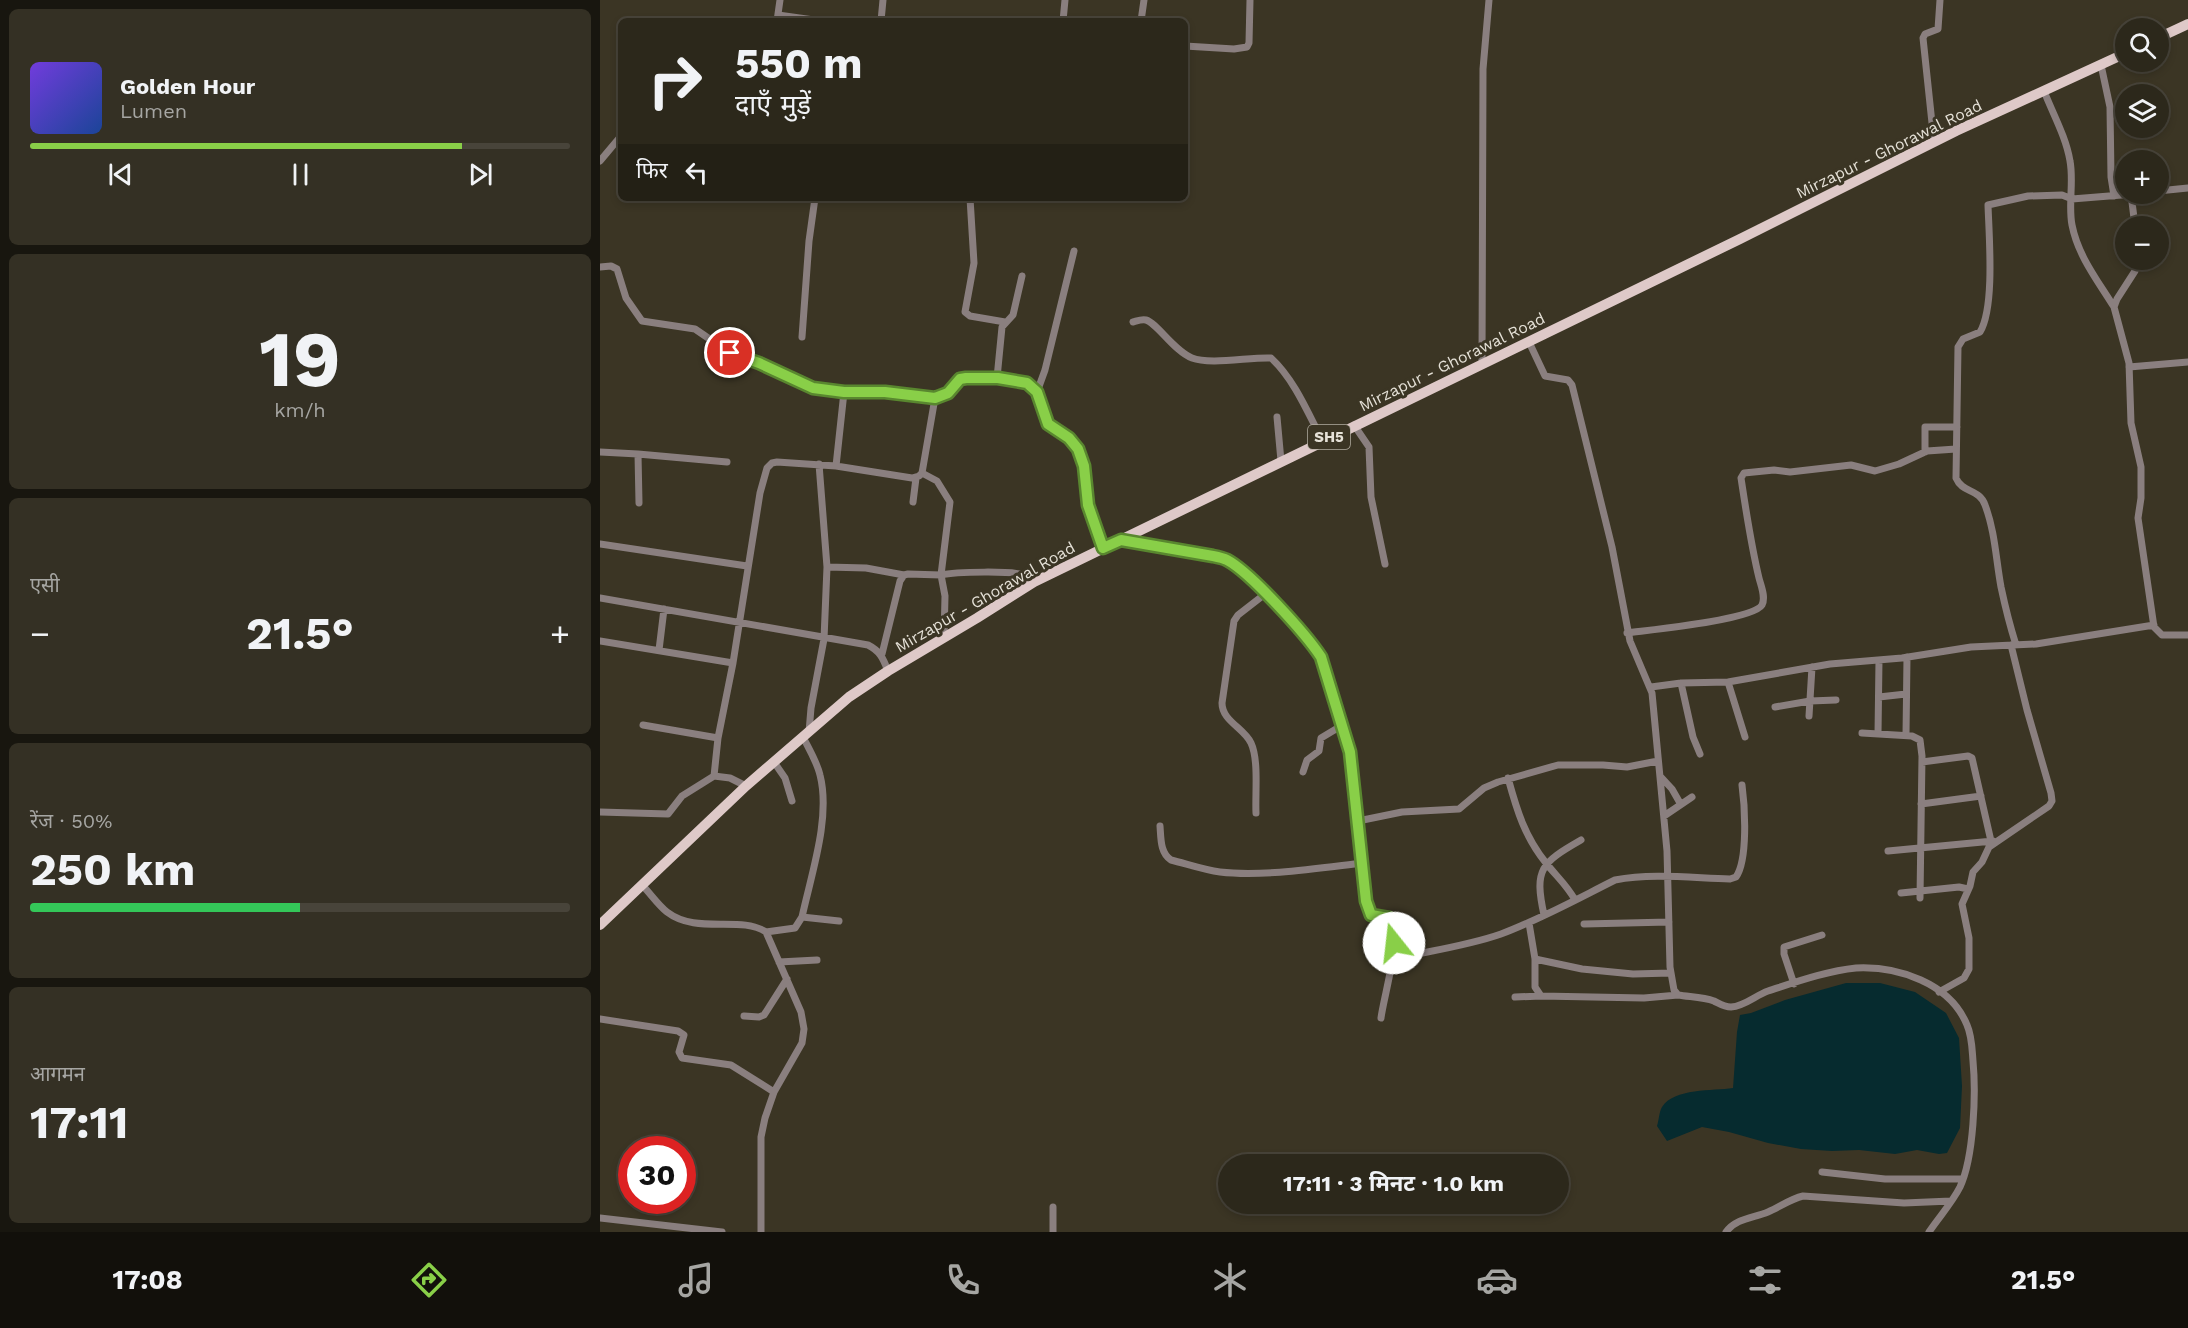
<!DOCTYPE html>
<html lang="hi">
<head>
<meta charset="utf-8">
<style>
  :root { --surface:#2c281b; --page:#343024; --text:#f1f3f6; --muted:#a6a6a3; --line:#48443a; --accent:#89cf48 }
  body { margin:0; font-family:"Work Sans","Noto Sans Devanagari",sans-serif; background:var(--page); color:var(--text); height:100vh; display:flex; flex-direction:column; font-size:22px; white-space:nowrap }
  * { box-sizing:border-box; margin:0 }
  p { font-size:20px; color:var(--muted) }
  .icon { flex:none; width:33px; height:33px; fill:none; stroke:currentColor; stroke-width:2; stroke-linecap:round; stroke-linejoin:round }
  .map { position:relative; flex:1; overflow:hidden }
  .side { display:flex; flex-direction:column; gap:9px; padding:9px; background:#18160f; width:600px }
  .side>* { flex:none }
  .top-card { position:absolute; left:18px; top:18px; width:570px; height:183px; border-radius:9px; box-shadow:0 3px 9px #0003,0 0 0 2px var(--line); background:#2c281b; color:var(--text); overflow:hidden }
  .controls { position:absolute; left:1515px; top:18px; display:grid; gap:12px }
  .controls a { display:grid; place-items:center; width:54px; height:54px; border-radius:50%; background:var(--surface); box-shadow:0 3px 9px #0003,0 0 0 2px var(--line); font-size:30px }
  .speed { position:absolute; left:18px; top:1136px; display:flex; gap:12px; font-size:30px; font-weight:700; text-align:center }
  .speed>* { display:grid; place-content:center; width:78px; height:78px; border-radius:50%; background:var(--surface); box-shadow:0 3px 9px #0003,0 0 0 2px var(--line); line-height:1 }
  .speed .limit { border:9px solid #d22; background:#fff; color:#111 }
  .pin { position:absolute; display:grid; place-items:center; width:51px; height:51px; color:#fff; margin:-26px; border:3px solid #fff; border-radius:50%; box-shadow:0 2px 6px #0007 }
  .me { position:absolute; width:66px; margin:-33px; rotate:344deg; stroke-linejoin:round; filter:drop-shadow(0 0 4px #0008) }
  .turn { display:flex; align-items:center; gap:21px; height:126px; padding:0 18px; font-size:27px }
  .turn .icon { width:78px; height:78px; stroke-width:2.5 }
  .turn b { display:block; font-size:42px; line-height:51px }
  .then { display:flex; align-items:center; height:57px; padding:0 18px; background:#0003; gap:12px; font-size:22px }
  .big { font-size:45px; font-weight:700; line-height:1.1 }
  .side .tile { flex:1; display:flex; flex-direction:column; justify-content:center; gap:9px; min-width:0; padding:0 21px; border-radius:9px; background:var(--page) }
  .side .dial { align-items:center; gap:0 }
  .dial b { font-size:78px; line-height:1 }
  .song { display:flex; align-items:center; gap:18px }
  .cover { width:72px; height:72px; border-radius:9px; background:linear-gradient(135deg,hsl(260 70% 55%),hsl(220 70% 35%)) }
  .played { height:6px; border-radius:3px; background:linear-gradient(90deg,var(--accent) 80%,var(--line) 80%) }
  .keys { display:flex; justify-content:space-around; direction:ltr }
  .heat { display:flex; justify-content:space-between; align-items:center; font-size:33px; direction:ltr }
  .charge { height:9px; border-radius:4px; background:linear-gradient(90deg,#34c759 50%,var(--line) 0) }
  .trip { position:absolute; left:618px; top:1154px; width:351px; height:60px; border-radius:30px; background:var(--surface); box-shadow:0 3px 9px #0003,0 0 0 2px var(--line); font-weight:700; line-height:60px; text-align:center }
  .menu { display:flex; height:96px; justify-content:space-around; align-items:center; background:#12100b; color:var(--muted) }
  .menu .icon { width:42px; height:42px }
  .menu .on { color:var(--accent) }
  .menu b { font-size:27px; color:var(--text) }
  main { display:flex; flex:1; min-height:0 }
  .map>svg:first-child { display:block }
  .water { fill:#062b2f }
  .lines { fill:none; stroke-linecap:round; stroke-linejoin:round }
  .street { stroke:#8a7f7f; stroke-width:7 }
  .primary { stroke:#dec9c8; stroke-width:10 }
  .route-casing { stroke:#59872f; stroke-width:15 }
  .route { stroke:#89cf48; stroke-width:10 }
  .labels { text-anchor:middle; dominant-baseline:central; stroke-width:6; stroke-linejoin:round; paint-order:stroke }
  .shield { fill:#3b3524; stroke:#b2ada1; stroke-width:1.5 }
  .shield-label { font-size:15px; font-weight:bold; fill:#e5e1d7 }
  .street-label { font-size:16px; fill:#e5e1d7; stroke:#3b3524 }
</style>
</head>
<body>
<main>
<section class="side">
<div class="tile">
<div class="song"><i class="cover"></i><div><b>Golden Hour</b><p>Lumen</p></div></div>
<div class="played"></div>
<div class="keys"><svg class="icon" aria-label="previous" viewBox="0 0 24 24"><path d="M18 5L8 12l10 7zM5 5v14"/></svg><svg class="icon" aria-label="pause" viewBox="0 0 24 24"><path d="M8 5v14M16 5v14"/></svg><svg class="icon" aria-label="next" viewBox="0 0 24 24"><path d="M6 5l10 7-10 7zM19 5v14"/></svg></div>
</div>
<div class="tile dial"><b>19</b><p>km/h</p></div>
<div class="tile"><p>एसी</p>
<div class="heat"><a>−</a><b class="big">21.5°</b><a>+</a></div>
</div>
<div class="tile"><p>रेंज · 50%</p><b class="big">250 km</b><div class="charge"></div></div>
<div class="tile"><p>आगमन</p><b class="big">17:11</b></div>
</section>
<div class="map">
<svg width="1588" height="1232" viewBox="0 0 1588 1232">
  <rect width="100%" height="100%" fill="#3b3524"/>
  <path class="water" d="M1246,983H1280L1315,992L1346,1013L1359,1038L1362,1086L1360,1128L1347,1153L1339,1154L1317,1150L1295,1154L1259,1150L1232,1151L1201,1149L1168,1143L1129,1132L1102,1127L1067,1141L1057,1126C1059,1120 1059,1112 1062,1107C1074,1088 1113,1091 1133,1088L1137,1032L1140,1015L1151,1013L1185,1000Z"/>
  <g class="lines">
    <path class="street" d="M178,15L221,21
      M177,21L180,0
      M281,21L283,0
      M463,21L465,0
      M541,21L544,0
      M585,46L634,49L647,47L649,43L650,0
      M1501,65L1510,107L1511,177L1514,196
      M1444,91C1453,114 1466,137 1470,161C1474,182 1468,205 1472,225C1478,256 1498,281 1514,307
      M1334,142L1323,38L1325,34L1338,29L1340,0
      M0,161L21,136
      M1558,191L1588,188
      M1531,194L1535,226
      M370,198L374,263L365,312L370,316L405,322
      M1538,260L1535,271L1517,299L1514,307L1529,363L1531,423L1541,467V498L1538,518L1554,627L1562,635H1588
      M0,267L11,266L17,269L26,298L42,321L95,329L130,353L159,362L213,388L244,392H285L335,398L348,393L360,379L366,378H397L427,383L437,392L448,424L469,438L478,449L484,466L488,505L503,548
      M533,322C537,321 541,319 546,320C557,323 574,351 592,358C610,365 650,357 671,358C694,379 708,413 722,440
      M202,337L209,241L215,198
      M929,342L945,376L968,380L972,385L1012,547L1030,641L1052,693L1067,851L1070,967L1074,990L1078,995C1090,997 1103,997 1114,1001C1120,1004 1124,1007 1131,1007C1145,1006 1156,995 1168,991C1196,982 1227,971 1256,968C1298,966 1350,983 1367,1025C1372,1036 1372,1049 1373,1061C1376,1093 1374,1157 1360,1187C1352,1203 1339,1217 1329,1232
      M882,364L883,69L889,0
      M1529,367L1588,362
      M397,378L402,327L413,315L422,276
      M437,392L445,370L474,251
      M677,417L681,461
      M754,425L769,447L771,497L785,564
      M0,452L38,454L127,462
      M1325,452V427H1357
      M38,454L39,503
      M236,466L244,392
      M322,473L337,481L350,502L341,575C354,572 415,570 427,576C430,577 432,580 434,582
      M313,502L316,478
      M523,540L613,556L628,561L674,602L712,643L721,657L750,752L767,901L772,915C778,917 789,916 793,921C802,934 783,1000 781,1018
      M0,544L147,566
      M227,567L266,568L304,575
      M0,598L268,645C280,651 283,658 288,671
      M1027,633C1049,630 1153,620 1162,605C1166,597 1161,586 1159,578C1151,545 1146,511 1141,478L1144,473L1174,470L1190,472L1251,465L1275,471L1299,464L1327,451L1356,449
      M0,641L133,663
      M1416,645C1410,626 1405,606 1401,587C1396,560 1395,531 1385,505C1380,489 1362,493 1356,478L1358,347L1363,339L1380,332C1395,307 1389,236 1388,205L1428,196L1462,195L1472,199L1534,194
      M59,650L64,609
      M282,654L300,581L304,575L308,574L341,575L345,596L344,638
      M1128,682L1145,737
      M1081,683L1093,737L1100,754
      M1051,687L1081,683L1128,682L1230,664L1302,658L1371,647L1436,644L1554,625
      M1279,697L1306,694
      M1175,707L1210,701L1236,700
      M1209,716L1212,667
      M43,725L118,738
      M209,732L211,708L224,639L227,567L219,464
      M1262,733L1312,736L1320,740L1322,756L1320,898
      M1278,734L1279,660
      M1306,735L1307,657
      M174,762L185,778L192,801
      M1322,762L1368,756L1372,758L1391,841
      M703,772L707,760L719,751L721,738L741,726
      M114,776L118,738L133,663L160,493L167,468L172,463L177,462L236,466L312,478L319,476L322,473L335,398
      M1060,776L1072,789L1080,803
      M908,778C917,811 925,837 946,863C956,876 967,885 975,900
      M1321,804L1381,796
      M0,812L68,814L82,796L114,776L130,778L146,786
      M656,813C655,794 659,760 651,743C644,728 622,721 622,703L634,621L638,615L665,594
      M1064,816L1092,797
      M758,821L802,812L859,809L884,788L898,782L958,765H1003L1027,767L1058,761
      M560,826C561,838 560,853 571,860C587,864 604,870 620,872C663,877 720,868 763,863
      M1288,851L1393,841
      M42,885C50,893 58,905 67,912C97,935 140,915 166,932L201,1012L204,1029L202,1043L174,1092L165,1118L161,1137V1232
      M1301,893L1359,887L1368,889
      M944,915C934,869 941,863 981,840
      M202,917L239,921
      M929,923L935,959V987L941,996L1044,998L1078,995
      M984,924L1069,922
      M166,932L195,928L202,917C211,875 231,818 220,775C217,762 209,749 203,737
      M793,959C829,951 867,946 901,934C941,919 977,899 1015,880C1052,873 1092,878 1130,879L1136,877C1148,860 1145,807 1142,785
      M935,959L982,969L1033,974L1071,973
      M179,962L217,960
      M1194,984L1184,954V947L1222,935
      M1339,992L1364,978L1369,969V938L1362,904L1370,886L1373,872L1382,862L1389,847L1449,806L1452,801L1451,793L1427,710L1411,645
      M915,997L941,996
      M144,1016L159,1017L164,1015L187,979
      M0,1019L78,1031L84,1035L79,1052L82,1058L131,1065L174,1092
      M1222,1172L1285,1179H1362
      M453,1207V1232
      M0,1218L122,1232
      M1126,1232C1136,1218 1154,1218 1168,1212C1180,1207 1190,1199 1203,1196L1304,1203L1351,1201"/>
    <path class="primary" d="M1558,38L1588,24
      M0,925L146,786L249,697L288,671L377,618L434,582L1140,239L1356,131L1526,53"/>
  </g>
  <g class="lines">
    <g class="route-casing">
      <path id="route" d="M130,353L159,363L213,388L244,392H285L335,398L348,393L360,379L366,378H398L427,383L437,392L448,424L469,438L478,449L484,466L488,505L503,548L521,540L613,556C618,557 623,558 627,560C650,572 706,634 721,657L750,752L766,901L771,915L789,918L794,922V943"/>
    </g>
    <use href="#route" class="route"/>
  </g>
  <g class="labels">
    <rect class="shield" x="708" y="425" width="42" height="24" rx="4.5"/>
    <g class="shield-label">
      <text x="729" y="437">SH5</text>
    </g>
    <g class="street-label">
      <text transform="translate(1289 149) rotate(-26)">Mirzapur - Ghorawal Road</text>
      <text transform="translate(852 362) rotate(-26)">Mirzapur - Ghorawal Road</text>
      <text transform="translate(385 597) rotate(-30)">Mirzapur - Ghorawal Road</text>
    </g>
  </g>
</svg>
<div class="controls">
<a><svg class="icon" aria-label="search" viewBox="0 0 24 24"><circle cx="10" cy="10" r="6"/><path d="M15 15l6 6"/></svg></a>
<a><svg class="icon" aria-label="layers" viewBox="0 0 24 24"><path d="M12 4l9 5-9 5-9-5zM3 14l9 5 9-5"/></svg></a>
<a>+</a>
<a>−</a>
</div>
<div class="speed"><div class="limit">30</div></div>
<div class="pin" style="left:130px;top:353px;background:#d93025"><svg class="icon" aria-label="arrive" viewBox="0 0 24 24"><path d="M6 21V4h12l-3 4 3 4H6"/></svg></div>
<svg class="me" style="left:794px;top:943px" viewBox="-20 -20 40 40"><circle r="19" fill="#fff"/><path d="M0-13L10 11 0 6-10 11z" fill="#89cf48"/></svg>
<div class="trip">17:11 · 3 मिनट · 1.0 km</div>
<div class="top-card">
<div class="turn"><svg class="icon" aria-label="right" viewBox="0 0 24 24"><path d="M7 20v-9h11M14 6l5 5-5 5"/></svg><div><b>550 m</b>दाएँ मुड़ें</div></div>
<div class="then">फिर<svg class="icon" aria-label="left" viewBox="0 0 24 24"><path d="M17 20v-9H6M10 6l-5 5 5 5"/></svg></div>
</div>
</div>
</main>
<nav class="menu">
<b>17:08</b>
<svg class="icon on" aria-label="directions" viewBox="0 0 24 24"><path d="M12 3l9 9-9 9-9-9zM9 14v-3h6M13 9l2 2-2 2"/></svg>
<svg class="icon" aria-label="music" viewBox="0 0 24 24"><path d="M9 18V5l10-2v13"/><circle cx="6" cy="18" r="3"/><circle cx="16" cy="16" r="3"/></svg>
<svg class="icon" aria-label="phone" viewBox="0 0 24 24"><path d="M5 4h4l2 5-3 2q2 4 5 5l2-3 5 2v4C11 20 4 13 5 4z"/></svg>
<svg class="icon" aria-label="climate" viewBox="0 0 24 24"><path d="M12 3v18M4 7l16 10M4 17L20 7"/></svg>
<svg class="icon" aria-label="car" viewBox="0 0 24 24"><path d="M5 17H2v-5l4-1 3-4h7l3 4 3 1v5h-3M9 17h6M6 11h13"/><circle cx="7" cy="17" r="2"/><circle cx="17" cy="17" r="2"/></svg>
<svg class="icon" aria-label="filters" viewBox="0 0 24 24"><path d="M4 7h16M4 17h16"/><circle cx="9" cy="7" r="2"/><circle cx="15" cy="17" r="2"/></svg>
<b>21.5°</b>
</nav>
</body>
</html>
